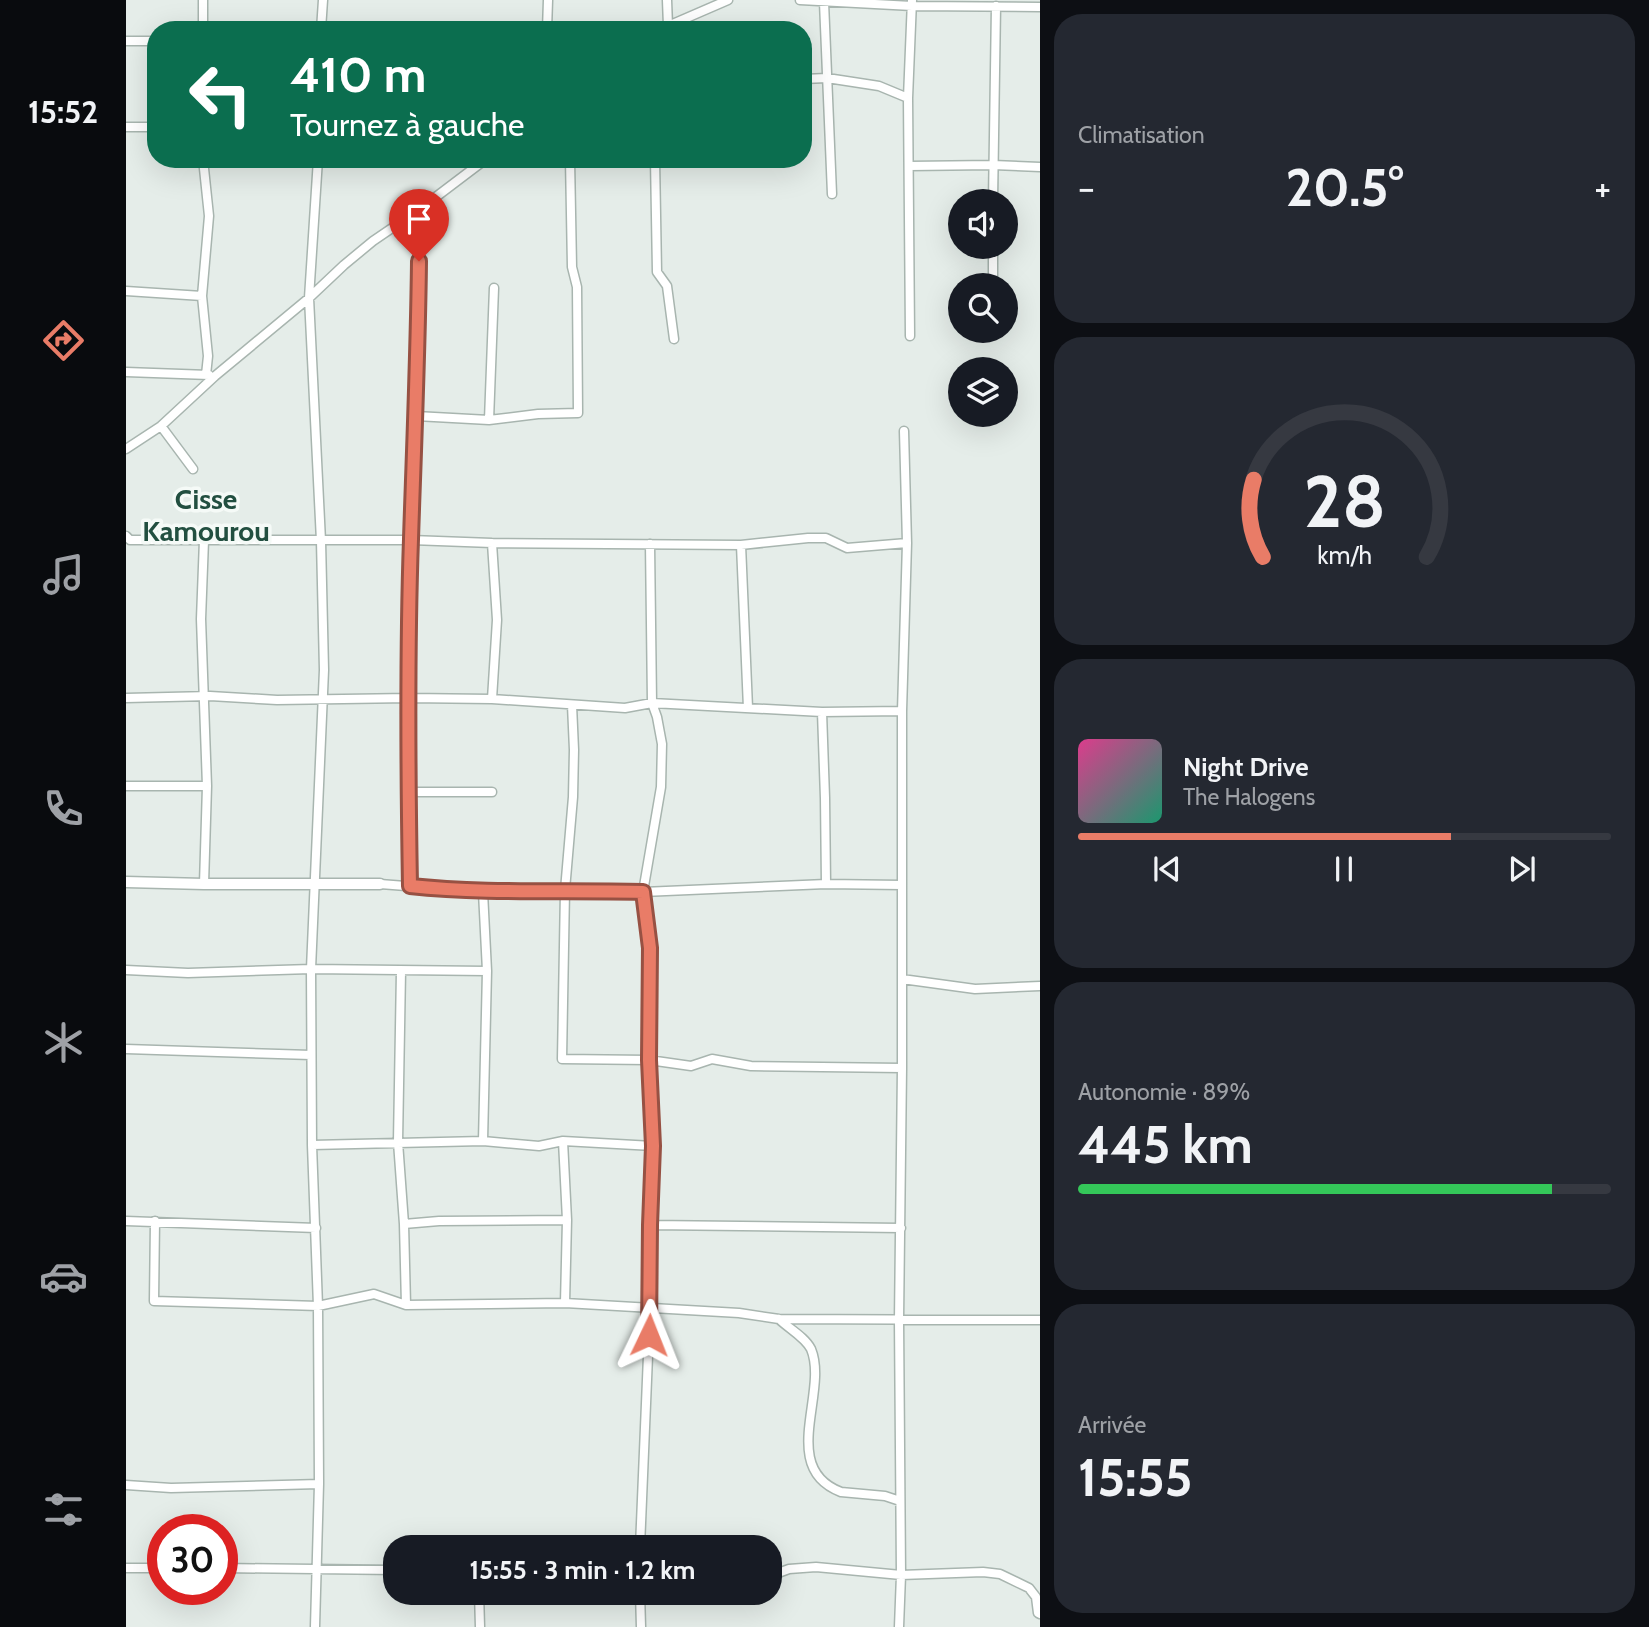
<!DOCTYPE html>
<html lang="fr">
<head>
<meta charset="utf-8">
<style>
  :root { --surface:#171b24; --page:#242831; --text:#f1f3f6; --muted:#9ea1a6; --line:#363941; --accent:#e97c67 }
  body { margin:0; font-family:Cabin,sans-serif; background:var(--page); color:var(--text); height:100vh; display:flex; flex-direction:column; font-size:26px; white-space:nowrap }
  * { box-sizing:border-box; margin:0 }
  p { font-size:23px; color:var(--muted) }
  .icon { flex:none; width:38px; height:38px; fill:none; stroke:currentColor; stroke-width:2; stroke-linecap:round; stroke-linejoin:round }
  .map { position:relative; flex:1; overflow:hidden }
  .sheet { display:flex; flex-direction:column; gap:14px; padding:14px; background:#0d0f14; width:609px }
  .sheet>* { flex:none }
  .hud { position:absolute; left:21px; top:21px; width:665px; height:147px; border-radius:28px; box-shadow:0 7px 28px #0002; background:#0b6e4f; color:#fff; overflow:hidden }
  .buttons { position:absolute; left:822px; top:189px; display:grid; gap:14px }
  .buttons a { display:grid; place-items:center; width:70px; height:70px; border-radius:50%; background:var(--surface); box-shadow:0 7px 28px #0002; font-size:35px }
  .speed { position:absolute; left:21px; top:1514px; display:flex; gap:14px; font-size:35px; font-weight:700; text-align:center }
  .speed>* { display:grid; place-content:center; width:91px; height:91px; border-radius:50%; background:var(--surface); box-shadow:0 7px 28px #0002; line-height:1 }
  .speed .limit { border:10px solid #d22; background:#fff; color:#111 }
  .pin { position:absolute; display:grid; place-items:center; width:60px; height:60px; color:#fff; margin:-72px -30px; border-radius:50% 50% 50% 0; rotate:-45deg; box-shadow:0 0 7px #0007 }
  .pin .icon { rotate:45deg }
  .me { position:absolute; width:77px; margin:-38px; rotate:2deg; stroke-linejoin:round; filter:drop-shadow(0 0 5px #0008) }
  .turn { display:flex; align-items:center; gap:24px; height:147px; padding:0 28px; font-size:32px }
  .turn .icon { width:91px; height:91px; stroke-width:2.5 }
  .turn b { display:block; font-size:49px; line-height:60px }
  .big { font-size:52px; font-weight:700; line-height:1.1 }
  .sheet .tile { flex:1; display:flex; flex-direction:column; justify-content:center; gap:10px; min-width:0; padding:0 24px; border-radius:28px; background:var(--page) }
  .sheet .dial { align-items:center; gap:0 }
  .dial svg { height:182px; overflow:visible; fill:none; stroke:var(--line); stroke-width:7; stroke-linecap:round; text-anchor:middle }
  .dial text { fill:var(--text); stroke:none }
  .song { display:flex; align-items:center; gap:21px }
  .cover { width:84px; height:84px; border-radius:10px; background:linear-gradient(135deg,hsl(330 70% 55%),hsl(160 70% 35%)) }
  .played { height:7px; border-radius:4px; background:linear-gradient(90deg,var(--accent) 70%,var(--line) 70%) }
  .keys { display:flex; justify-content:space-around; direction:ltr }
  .heat { display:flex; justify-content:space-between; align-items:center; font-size:38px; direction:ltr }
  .charge { height:10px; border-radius:5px; background:linear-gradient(90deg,#34c759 89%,var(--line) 0) }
  .trip { position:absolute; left:257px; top:1535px; width:399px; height:70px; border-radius:28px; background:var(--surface); box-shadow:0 7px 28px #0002; font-weight:700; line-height:70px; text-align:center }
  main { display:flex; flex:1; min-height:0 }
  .tabs { display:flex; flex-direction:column; width:126px; justify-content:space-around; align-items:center; background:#090b0e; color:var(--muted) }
  .tabs .icon { width:49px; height:49px }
  .tabs .on { color:var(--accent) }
  .tabs b { font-size:32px; color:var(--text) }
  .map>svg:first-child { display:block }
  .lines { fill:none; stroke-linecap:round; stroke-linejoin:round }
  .minor-casing { stroke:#a8b5af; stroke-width:11 }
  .tertiary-casing { stroke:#a8b5af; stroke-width:13 }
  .minor { stroke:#fff; stroke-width:8 }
  .tertiary { stroke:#fff; stroke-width:10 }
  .route-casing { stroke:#975143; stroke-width:18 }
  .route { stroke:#e97c67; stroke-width:12 }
  .labels { text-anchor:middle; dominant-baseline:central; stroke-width:7; stroke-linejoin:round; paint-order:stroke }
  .quarter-label { font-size:28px; font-weight:bold; fill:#224f40; stroke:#f5faf7 }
</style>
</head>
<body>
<main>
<nav class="tabs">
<b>15:52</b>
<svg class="icon on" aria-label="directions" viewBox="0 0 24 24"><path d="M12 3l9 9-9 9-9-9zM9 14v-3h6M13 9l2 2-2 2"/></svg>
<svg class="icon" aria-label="music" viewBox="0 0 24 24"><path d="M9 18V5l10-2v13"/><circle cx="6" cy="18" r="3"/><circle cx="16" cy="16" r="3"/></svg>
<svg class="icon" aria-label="phone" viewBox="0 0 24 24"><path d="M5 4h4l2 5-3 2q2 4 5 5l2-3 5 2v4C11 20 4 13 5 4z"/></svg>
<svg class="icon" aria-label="climate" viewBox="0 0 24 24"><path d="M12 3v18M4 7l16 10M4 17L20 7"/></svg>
<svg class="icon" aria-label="car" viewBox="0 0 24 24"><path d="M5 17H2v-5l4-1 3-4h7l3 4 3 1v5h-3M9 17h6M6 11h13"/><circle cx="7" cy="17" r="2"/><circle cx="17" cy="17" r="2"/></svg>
<svg class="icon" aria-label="filters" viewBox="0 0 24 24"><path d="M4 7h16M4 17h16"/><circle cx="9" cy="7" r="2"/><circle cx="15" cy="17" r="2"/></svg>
</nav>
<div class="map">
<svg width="914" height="1627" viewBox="0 0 914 1627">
  <rect width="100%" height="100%" fill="#e5ede9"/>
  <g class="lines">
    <g class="minor-casing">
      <path id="minor" d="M541,0L542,26
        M674,0L786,6L914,7
        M698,2L706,194
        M77,30V0
        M195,30L197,0
        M421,30L422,0
        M538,30L542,26L602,0
        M0,41H30
        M677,79L701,78L753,86L782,98L784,336
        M782,98L786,0
        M0,127H30
        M77,159L83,216L76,296L82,356L80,375
        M529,159L531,272L541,286L548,339
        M783,166L867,165L914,167
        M867,201L870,6
        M867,247V285
        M0,291L76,296
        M868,331V333
        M0,372L83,375
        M290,416L363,420L412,414L452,413L451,287L446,267L444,159
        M363,420L368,288
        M35,426L67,469
        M0,449L35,426L89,376L183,298L218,265L247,241L294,209L360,159
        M0,536L4,540H285L366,543L615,545L682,538H700L721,548L781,543
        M615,545L622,708
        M0,698L84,696L151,700L283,698L366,699L371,620L366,543
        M366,699L499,708L526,703L696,712
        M446,705L448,750L447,797L439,890L436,1059L523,1060L565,1066L586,1059L625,1066L776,1068
        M0,786H81
        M282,792H366
        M78,884L81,786L75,619L78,540
        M254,884L357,892L439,890L517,892L700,884L699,798L696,712L776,711
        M700,884L776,885
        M284,885L282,792L285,540L290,416L294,209
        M0,970L62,973L185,969L361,971
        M275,971L272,1142L278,1224L280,1305
        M776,979L849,989L914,986
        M0,1049L185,1055
        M357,1141L361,971L357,892
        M437,1141L441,1220L439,1303
        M186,1145L357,1141L413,1146L437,1141L527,1146
        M0,1221L190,1228
        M29,1221L28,1301L192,1306L248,1294L280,1305L439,1303L613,1313L653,1319L914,1320
        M278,1224L313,1221L441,1220
        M524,1225L775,1228
        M653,1319C662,1328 679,1337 685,1349C703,1392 652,1468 715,1492L759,1496L774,1501
        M0,1485L45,1488L193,1484
        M514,1547L524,1308V1225L527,1146L523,1060L524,948L517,892L535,787L536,744L531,717L526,703L524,544
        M0,1568H37
        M96,1568L270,1570
        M644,1576L663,1569L690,1567L775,1575L857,1572L874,1574L903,1588L910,1597L912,1613L914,1614
        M353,1592L354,1627
        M514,1592L515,1627
        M189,1627L193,1484L192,1306L186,1145L185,969L198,670L195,541L183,298L192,159
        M773,1627L775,1575L773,1320L776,1068V711L781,543L778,431"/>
    </g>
    <g class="tertiary-casing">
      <path id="tertiary" d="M0,882L78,884H254"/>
    </g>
    <use href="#minor" class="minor"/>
    <use href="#tertiary" class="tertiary"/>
  </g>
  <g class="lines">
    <g class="route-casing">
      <path id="route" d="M293,261C292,354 288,446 285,539C281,654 282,770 284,886C361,894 439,890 517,892L524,948L523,1060L527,1146L524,1225L523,1335"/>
    </g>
    <use href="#route" class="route"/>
  </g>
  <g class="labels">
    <g class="quarter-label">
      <text x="80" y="499">Cisse<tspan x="80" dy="32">Kamourou</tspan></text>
    </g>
  </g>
</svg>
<div class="buttons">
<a><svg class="icon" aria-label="sound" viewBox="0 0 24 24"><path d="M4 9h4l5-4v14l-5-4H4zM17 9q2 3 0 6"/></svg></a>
<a><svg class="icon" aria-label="search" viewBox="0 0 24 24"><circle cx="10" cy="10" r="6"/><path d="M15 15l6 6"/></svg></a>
<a><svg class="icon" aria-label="layers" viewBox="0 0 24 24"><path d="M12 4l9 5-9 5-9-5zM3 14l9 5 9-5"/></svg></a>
</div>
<div class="speed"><div class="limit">30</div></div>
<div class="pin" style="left:293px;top:261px;background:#d93025"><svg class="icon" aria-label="arrive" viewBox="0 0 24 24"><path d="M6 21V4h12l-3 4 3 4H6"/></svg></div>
<svg class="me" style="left:523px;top:1335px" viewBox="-20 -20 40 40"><path d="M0-17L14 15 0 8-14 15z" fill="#e97c67" stroke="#fff" stroke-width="4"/></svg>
<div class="trip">15:55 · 3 min · 1.2 km</div>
<div class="hud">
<div class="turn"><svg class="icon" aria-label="left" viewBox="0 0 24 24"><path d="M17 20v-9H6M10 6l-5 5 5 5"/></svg><div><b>410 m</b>Tournez à gauche</div></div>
</div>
</div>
<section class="sheet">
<div class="tile"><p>Climatisation</p>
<div class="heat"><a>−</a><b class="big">20.5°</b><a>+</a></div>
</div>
<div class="tile dial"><svg viewBox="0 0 100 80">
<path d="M14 69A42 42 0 1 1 86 69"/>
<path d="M14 69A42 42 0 0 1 10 35" stroke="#e97c67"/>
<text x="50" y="56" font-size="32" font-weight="700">28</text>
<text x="50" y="72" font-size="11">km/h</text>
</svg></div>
<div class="tile">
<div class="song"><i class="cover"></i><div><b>Night Drive</b><p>The Halogens</p></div></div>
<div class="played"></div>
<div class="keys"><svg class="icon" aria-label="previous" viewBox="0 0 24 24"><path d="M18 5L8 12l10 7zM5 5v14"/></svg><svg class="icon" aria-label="pause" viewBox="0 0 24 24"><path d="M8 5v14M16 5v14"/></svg><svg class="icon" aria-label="next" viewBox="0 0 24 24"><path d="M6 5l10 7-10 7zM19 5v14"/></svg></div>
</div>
<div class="tile"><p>Autonomie · 89%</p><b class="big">445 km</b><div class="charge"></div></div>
<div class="tile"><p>Arrivée</p><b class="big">15:55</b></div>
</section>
</main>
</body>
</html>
